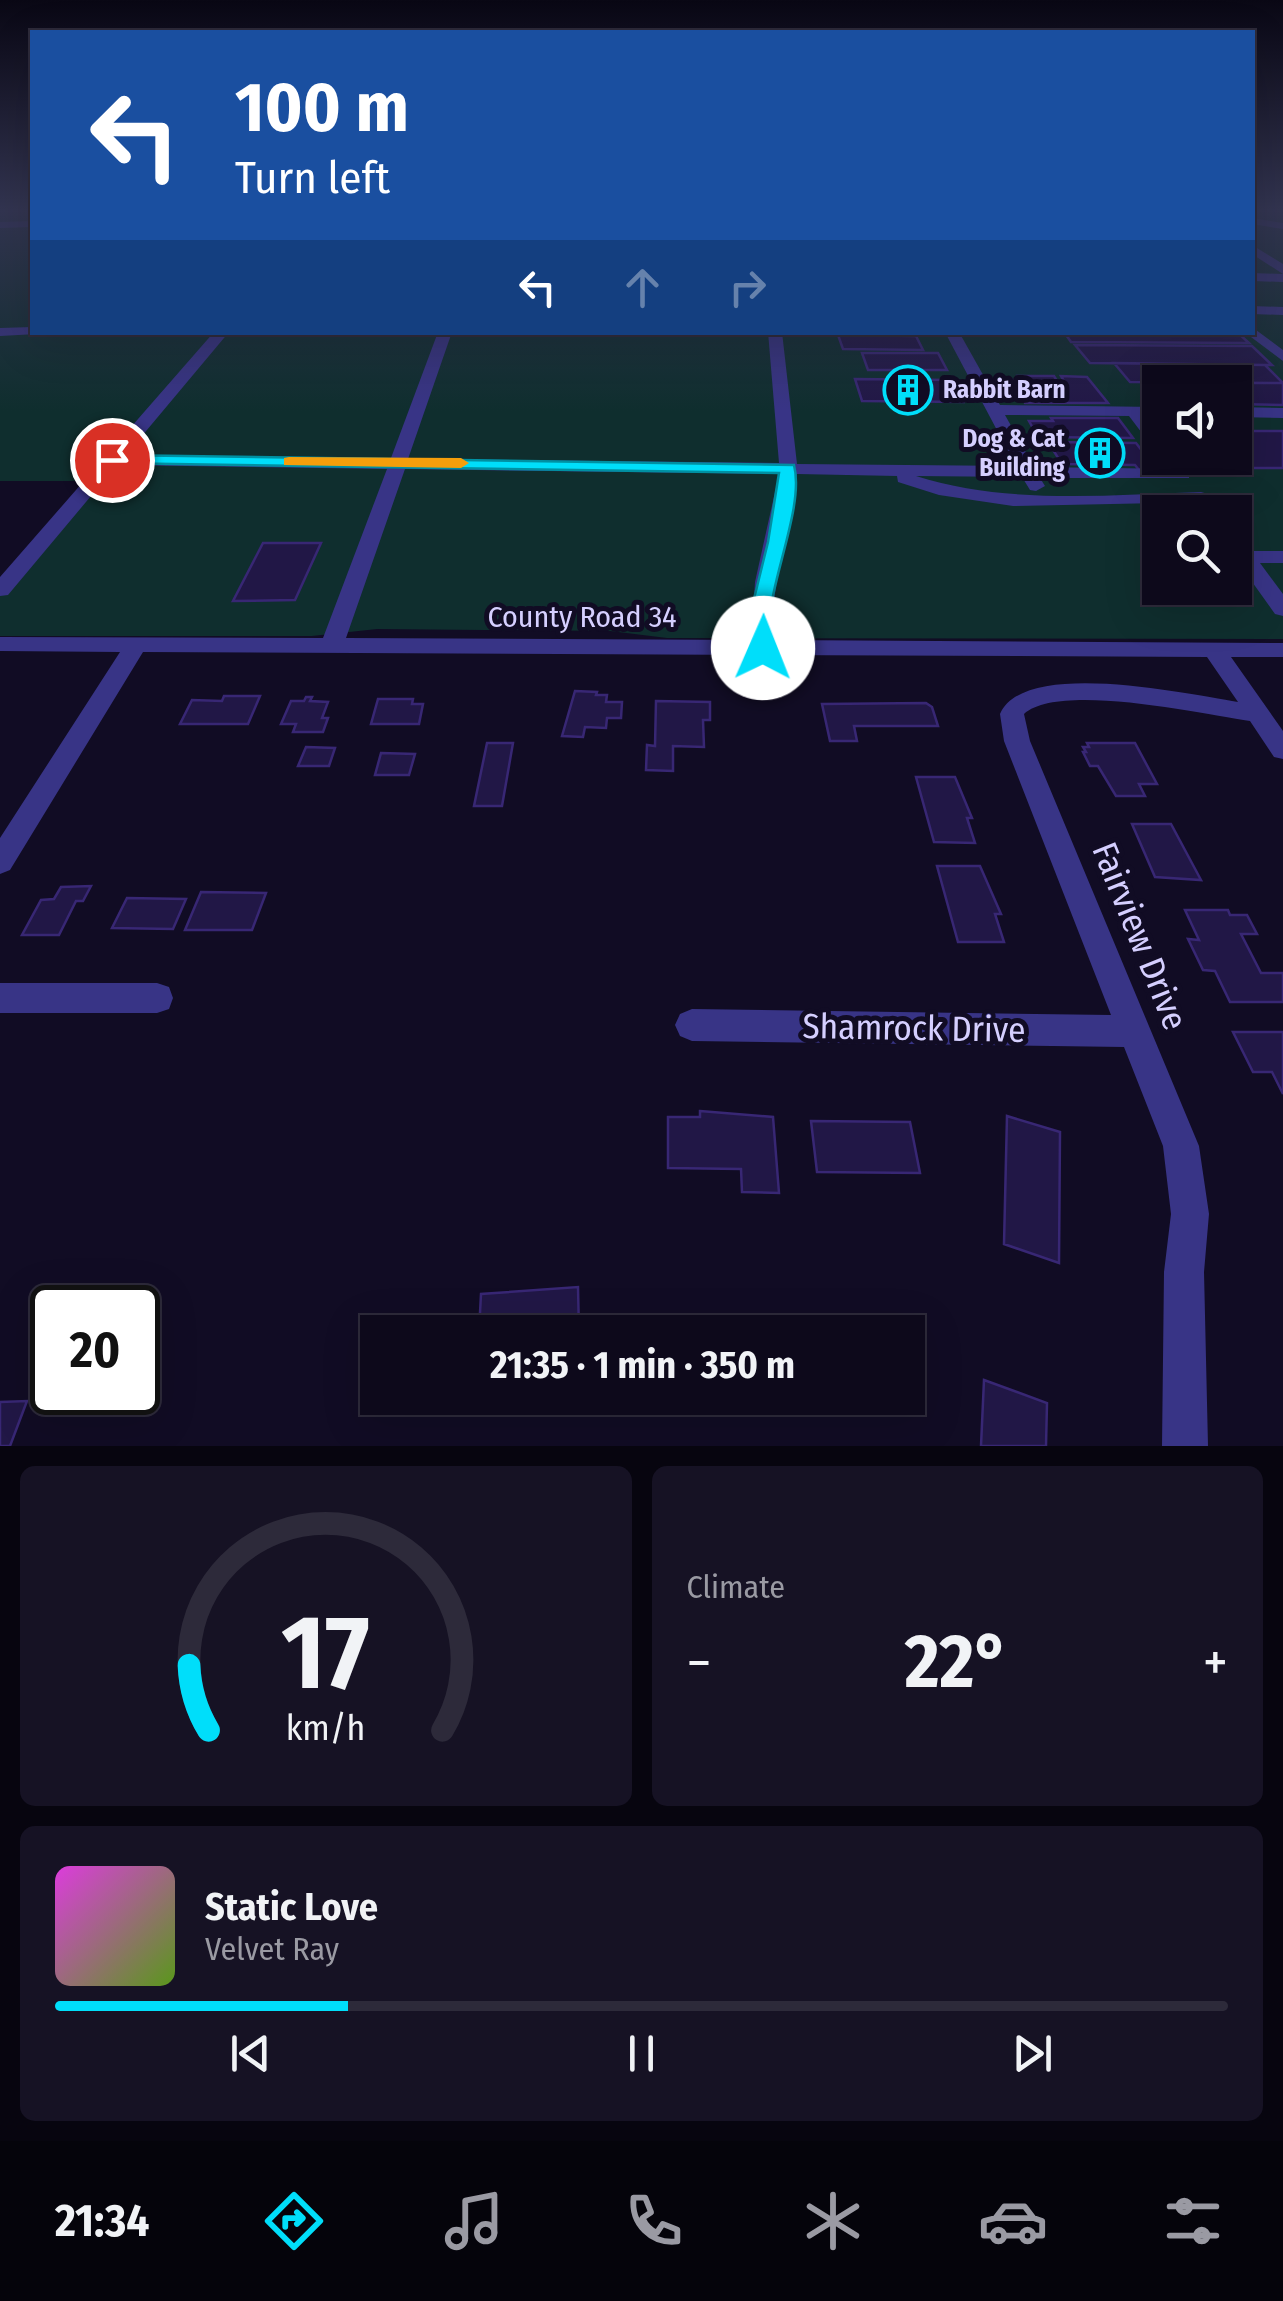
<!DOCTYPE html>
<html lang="en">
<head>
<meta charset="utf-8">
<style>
  :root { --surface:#0d091b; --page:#161224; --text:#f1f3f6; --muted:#9a9aa3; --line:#2d2a3a; --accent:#00defa }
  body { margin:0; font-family:"Fira Sans Condensed",sans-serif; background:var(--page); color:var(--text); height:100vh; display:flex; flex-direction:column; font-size:38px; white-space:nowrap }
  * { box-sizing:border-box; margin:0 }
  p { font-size:32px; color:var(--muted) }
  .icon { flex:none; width:55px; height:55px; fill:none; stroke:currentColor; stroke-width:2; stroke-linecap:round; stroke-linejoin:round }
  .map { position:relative; height:1446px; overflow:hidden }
  .drawer { display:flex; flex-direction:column; gap:20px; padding:20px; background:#07050f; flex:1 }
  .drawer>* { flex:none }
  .top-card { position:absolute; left:30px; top:30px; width:1225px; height:305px; border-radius:0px; box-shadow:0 10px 40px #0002,0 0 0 2px var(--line); background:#1a4fa0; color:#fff; overflow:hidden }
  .buttons { position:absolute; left:1142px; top:365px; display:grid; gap:20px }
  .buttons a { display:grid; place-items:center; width:110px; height:110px; border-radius:0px; background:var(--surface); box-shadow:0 10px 40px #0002,0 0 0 2px var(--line); font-size:50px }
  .speed { position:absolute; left:30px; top:1285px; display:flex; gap:20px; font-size:50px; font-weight:700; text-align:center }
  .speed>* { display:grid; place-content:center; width:130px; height:130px; border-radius:50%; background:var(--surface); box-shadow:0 10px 40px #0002,0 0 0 2px var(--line); line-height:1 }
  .speed .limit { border:5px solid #111; border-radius:15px; background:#fff; color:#111 }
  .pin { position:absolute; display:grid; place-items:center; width:85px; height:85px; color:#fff; margin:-42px; border:5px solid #fff; border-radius:50%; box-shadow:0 2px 10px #0007 }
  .me { position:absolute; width:110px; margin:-55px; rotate:1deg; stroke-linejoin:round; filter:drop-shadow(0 0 8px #0008) }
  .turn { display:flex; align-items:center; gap:35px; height:210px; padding:0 40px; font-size:45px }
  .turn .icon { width:130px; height:130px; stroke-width:2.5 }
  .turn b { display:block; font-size:70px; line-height:85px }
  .lanes { display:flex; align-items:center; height:95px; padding:0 40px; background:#0003; justify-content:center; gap:50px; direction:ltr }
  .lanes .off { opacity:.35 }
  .big { font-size:75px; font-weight:700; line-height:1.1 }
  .drawer .tile { flex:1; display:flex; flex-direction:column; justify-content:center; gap:15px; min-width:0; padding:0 35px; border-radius:15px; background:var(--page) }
  .drawer .dial { align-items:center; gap:0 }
  .dial svg { height:260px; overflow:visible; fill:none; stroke:var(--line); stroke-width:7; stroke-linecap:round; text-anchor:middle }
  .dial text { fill:var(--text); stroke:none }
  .song { display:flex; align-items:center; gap:30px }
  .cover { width:120px; height:120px; border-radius:15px; background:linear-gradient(135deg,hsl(300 70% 55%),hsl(90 70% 35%)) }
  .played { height:10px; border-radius:5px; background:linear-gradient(90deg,var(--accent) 25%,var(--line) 25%) }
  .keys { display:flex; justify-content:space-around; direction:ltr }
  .heat { display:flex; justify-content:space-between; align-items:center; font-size:55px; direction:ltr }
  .drawer .tiles { flex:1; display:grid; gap:20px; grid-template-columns:1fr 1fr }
  .tile:last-child { grid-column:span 2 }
  .trip { position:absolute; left:360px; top:1315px; width:565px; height:100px; border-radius:0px; background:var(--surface); box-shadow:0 10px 40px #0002,0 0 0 2px var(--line); font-weight:700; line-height:100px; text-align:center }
  .dock { display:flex; height:160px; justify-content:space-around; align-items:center; background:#05040b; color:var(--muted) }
  .dock .icon { width:70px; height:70px }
  .dock .current { color:var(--accent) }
  .dock b { font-size:45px; color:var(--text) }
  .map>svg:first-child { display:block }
  .green { fill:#0f2e2e; fill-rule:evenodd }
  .building { fill:#211746; stroke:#382774; stroke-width:2.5 }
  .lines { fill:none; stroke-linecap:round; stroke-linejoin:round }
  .minor { fill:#383486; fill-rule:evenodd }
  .route { fill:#00defa; stroke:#0090a2; stroke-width:2.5 }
  .slow { fill:#f59e0b }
  .labels { text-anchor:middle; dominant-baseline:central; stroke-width:10; stroke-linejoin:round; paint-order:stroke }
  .far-poi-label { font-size:25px; font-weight:bold; fill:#d5cfff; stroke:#110c24; text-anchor:start }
  .street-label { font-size:30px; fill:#d5cfff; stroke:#110c24 }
  .near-street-label { font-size:35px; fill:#d5cfff; stroke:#110c24 }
</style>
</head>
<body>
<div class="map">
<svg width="1283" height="1446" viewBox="0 0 1283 1446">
  <rect width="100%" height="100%" fill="#110c24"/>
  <path class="green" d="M0,208H32V332H1252L1253,208H1283V639L667,638L610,631L377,629L312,636H0V593L93,481H0ZM1160,382H1235V458H1160ZM1160,512H1235V588H1160Z"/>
  <path class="building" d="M1064,332H1237L1249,343L1071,342Z
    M838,335L916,336L923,350L843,349Z
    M1075,345L1252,346L1272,365L1090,363Z
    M862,353H938L947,370H868Z
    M1114,363L1265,365L1283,383L1130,382Z
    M1018,376H1054L1057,381H1064L1061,376L1087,377L1108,403H1025L1011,380H1021Z
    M855,379L952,380L963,402L862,401Z
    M1235,383H1283V405L1235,404Z
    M1051,418H1118L1133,438L1038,437L1029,421H1053Z
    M1235,420H1241L1252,431H1283V468H1241L1232,458Z
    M1048,442L1136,443L1153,465L1147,464L1151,470H1139L1135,465L1062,464Z
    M263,543H321L295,600L233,601Z
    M575,691L597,692L596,695H607L606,702H622L621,718H607L606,728L585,727L583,737L562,736Z
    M224,696H260L248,724H180L192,700L222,701Z
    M306,697H312L310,701L328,702L322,718H328L323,732H293L296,724H281L291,701H304Z
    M378,699H413L412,704H423L419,724H371Z
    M656,701L710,702V720H703L704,747L673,746V771L646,770L647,745L655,746Z
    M926,703L932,707L938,726H854L857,741H830L822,704Z
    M487,743H513L502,806H474Z
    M1087,743H1135L1157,784H1139L1145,796H1116L1098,766H1090L1083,752H1086L1083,747H1089Z
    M306,747L335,748L329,766H298Z
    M381,753L415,754L409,775H375Z
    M916,777H955L972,818H967L975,843L934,842Z
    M1132,824H1171L1201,880L1155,877Z
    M937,866H980L1001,914H995L1004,942H958Z
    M91,886L83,901H76L59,935H22L41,900L54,899L61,887Z
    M201,892L266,893L252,930H185Z
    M127,898L186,899L173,929L112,928Z
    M1185,910H1228L1230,915H1247L1257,934H1241L1261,973H1283V1002H1230L1215,971L1203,970L1188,939L1199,940Z
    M1233,1032H1283V1094L1272,1072H1253Z
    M700,1111L773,1117L779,1193L742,1192L741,1169L668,1168V1117H700Z
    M1007,1116L1060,1132L1059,1263L1004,1244Z
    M811,1121L910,1122L920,1173L817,1172Z
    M578,1287L579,1332H479L481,1294Z
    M984,1380L1047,1403L1046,1446H981Z
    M27,1401L10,1446H0V1402Z"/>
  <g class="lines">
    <path class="minor" d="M1252,218L1283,223V229L1252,224Z
      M32,221V227L0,228V222Z
      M1252,245L1283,264V274L1252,254Z
      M1252,273L1283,274V282L1252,281Z
      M1252,306L1283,307V315L1252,314Z
      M32,327L37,334L0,336V328Z
      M1252,327L1283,350V361L1247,334L1252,332Z
      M214,332H229L126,455L391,458L438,332H452L408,459L779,463L768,332H782L797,464L1016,466L947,336L940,332H959L1000,405L1160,407V417H1146L1160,434V450L1154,449L1129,416L1005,415L1034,467L1183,469L1189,470V478H1040L1045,486L1036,491L1030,490L1022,477L916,476C1008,505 1105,495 1201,492L1208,494V502L1013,506L939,495L898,482L897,476L797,474C790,530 769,584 774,640L1283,643V657H1231L1283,731V759L1274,757L1250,721C1202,714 1059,682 1024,714L1030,741L1199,1146L1209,1214L1204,1272L1208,1446H1162L1164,1272L1171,1214L1163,1146L1124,1047L692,1041L680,1036L675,1025L680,1014L692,1009L1111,1015L1004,741L1000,714C1024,658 1188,694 1238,702L1207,657L143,652L10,870L0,874V838L120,652L0,651V637L323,638L387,469L117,465L8,595L0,596V577ZM405,469L779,474L755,582L751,640L346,638Z
      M1235,407L1283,408V418L1235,417Z
      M1235,538L1242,540L1250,551H1283V563H1260L1283,594V616L1275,614L1235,558Z
      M0,983H157L169,987L173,998L169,1009L157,1013H0Z"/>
  </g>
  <linearGradient id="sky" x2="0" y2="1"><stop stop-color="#090714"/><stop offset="0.51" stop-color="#323450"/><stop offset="1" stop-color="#323450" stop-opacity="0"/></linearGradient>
  <rect width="1283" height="411" fill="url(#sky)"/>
  <path class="route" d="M112,455L794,465C804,503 774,572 770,614C769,627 775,640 770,652H755L750,615L768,542L779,473L107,463L104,460Z"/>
  <path class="slow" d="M289,457L461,458L469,463L461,468L284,465V458Z"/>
  <defs>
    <g id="building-ring" transform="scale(2.5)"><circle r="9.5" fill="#110c24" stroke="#00defa" stroke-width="1.5"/><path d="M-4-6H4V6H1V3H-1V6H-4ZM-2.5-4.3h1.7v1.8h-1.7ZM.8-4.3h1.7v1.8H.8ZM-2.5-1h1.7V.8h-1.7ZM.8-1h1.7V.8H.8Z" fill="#00defa"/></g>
  </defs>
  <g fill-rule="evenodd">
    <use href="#building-ring" x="908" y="390"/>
    <use href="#building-ring" x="1100" y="453"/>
  </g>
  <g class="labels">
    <g class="far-poi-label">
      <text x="943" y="390">Rabbit Barn</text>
      <text x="1065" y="439" text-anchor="end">Dog &amp; Cat<tspan x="1065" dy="29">Building</tspan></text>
    </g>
    <g class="street-label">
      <text x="582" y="617">County Road 34</text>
    </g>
    <g class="near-street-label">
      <text transform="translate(1140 936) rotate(68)">Fairview Drive</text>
      <text transform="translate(914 1028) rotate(1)">Shamrock Drive</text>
    </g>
  </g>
</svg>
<div class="buttons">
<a><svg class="icon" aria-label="sound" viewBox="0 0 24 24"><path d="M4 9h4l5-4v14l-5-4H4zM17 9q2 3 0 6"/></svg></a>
<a><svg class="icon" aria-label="search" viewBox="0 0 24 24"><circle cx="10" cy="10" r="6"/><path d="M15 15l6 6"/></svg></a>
</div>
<div class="speed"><div class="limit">20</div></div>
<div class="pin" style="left:112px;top:460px;background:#d93025"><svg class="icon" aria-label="arrive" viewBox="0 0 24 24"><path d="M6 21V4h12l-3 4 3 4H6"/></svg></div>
<svg class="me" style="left:763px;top:648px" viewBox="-20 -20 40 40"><circle r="19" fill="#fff"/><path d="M0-13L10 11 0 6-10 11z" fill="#00defa"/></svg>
<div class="trip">21:35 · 1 min · 350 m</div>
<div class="top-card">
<div class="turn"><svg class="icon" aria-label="left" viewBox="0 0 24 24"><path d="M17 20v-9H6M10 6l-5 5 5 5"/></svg><div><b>100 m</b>Turn left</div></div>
<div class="lanes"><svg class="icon" aria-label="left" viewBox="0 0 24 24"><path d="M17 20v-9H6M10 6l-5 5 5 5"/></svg><svg class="icon off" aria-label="ahead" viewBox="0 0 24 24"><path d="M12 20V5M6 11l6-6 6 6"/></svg><svg class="icon off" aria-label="right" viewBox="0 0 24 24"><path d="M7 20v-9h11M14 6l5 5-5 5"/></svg></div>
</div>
</div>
<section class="drawer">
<div class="tiles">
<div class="tile dial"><svg viewBox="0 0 100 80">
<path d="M14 69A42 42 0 1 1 86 69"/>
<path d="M14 69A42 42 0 0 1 8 49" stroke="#00defa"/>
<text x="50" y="56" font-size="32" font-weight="700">17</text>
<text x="50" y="72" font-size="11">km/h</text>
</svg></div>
<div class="tile"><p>Climate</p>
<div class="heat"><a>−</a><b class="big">22°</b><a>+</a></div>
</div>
<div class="tile">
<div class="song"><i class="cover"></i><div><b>Static Love</b><p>Velvet Ray</p></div></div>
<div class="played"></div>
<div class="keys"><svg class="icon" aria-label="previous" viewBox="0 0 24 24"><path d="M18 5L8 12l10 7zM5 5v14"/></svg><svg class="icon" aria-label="pause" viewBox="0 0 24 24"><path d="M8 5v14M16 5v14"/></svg><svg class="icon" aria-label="next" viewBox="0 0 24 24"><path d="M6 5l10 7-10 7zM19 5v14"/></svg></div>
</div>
</div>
</section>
<nav class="dock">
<b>21:34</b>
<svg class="icon current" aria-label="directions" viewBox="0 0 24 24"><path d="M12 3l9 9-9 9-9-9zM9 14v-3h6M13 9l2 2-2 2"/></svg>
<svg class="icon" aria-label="music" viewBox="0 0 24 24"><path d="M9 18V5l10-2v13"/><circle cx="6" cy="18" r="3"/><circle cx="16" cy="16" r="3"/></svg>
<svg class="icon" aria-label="phone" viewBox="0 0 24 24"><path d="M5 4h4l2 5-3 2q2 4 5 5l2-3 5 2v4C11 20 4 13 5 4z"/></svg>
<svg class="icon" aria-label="climate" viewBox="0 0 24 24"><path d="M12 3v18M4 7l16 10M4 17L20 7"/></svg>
<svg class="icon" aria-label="car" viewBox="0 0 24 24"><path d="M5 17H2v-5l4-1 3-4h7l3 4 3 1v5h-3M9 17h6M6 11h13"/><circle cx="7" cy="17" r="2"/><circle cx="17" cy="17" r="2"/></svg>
<svg class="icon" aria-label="filters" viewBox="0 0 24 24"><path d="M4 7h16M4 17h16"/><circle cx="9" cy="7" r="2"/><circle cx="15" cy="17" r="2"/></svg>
</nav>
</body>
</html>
